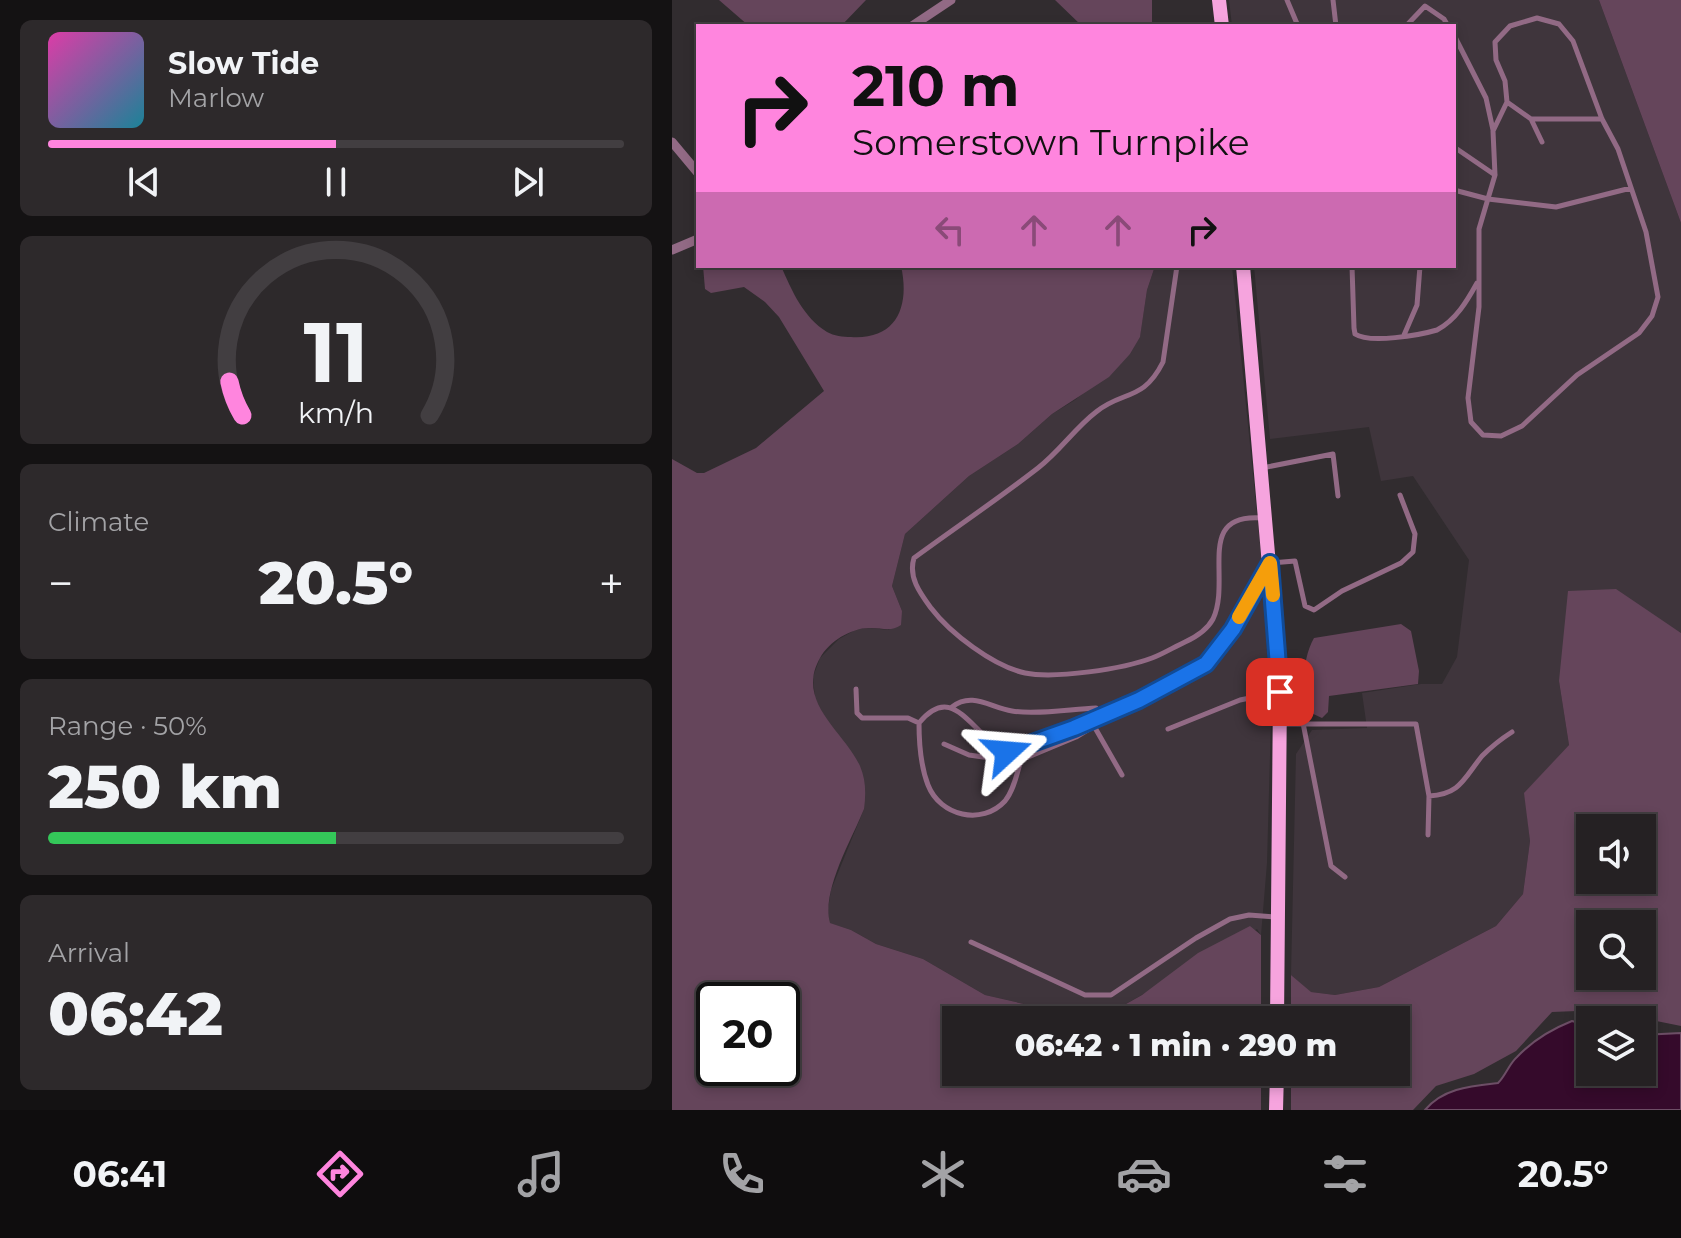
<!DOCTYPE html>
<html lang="en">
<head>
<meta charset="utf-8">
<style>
  :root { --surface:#252123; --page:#2d292b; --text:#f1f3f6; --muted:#a3a3a6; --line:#423e41; --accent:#ff85de }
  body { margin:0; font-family:Montserrat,sans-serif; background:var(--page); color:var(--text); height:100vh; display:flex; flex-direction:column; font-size:30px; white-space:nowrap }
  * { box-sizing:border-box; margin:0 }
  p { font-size:26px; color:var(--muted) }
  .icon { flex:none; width:44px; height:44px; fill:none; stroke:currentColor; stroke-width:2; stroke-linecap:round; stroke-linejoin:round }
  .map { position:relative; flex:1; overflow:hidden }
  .sheet { display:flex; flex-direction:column; gap:20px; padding:20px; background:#141213; width:672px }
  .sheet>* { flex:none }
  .top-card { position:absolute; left:24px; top:24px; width:760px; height:244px; border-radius:0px; box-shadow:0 4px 12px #0003,0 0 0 2px var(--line); background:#ff85de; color:#111; overflow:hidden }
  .controls { position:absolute; left:904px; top:814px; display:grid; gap:16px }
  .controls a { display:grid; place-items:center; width:80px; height:80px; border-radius:0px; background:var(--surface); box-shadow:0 4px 12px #0003,0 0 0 2px var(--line); font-size:40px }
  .speed { position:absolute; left:24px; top:982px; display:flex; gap:16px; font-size:40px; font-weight:700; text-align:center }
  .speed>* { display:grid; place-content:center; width:104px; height:104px; border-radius:50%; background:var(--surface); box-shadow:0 4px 12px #0003,0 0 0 2px var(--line); line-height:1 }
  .speed .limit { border:4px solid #111; border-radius:12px; background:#fff; color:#111 }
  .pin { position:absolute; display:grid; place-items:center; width:68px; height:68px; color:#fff; margin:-34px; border-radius:16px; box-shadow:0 4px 12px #0006 }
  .me { position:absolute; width:88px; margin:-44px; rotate:71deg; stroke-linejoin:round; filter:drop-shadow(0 0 6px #0008) }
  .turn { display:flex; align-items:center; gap:28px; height:168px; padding:0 24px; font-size:36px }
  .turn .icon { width:104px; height:104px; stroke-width:2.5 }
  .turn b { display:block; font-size:56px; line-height:68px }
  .lanes { display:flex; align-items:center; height:76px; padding:0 24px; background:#0003; justify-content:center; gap:40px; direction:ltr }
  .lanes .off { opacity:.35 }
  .big { font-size:60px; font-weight:800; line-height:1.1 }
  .sheet .card { flex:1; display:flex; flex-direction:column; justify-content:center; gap:12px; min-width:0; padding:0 28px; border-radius:12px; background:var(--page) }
  .sheet .dial { align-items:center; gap:0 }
  .dial svg { height:208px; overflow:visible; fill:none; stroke:var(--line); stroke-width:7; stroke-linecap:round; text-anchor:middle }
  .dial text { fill:var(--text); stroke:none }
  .song { display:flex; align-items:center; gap:24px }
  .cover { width:96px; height:96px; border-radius:12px; background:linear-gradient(135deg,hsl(320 70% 55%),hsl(190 70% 35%)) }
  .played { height:8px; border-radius:4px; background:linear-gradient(90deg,var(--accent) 50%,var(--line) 50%) }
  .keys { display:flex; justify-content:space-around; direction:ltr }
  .heat { display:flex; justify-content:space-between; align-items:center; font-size:44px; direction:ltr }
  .charge { height:12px; border-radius:6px; background:linear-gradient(90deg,#34c759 50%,var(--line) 0) }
  .trip { position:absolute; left:270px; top:1006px; width:468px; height:80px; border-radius:0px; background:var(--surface); box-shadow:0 4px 12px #0003,0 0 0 2px var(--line); font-weight:800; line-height:80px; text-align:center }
  .tabs { display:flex; height:128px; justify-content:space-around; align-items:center; background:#0f0d0e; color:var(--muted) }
  .tabs .icon { width:56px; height:56px }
  .tabs .active { color:var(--accent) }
  .tabs b { font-size:36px; color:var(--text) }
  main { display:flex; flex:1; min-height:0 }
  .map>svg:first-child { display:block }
  .built { fill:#3f353c }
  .green { fill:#65455b; fill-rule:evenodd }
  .water { fill:#350a2b; stroke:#6d4e66; stroke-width:2 }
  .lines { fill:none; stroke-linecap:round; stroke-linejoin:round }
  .lane { stroke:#926a85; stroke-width:5 }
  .street { stroke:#926a85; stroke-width:9 }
  .primary { stroke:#f6a4de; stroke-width:14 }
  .route-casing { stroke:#114b97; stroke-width:20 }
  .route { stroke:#1a73e8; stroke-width:14 }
  .slow { stroke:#f59e0b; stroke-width:14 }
</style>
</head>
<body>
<main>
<section class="sheet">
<div class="card">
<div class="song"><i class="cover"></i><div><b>Slow Tide</b><p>Marlow</p></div></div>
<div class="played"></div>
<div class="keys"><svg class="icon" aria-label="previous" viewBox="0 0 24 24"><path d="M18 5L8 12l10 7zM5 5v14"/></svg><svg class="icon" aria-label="pause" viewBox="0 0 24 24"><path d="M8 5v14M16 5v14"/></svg><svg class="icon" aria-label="next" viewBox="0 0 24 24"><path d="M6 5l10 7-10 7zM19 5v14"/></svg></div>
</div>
<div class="card dial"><svg viewBox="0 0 100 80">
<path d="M14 69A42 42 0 1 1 86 69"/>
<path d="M14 69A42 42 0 0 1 9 56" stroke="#ff85de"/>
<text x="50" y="56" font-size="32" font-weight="700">11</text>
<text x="50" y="72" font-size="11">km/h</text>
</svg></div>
<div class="card"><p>Climate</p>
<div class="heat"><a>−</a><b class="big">20.5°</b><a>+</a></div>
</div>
<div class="card"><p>Range · 50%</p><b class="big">250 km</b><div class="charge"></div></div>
<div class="card"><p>Arrival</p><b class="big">06:42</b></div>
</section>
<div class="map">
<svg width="1009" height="1110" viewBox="0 0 1009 1110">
  <rect width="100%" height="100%" fill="#312c2f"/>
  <path class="built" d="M557,0H927L1009,223V633L982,616L887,681L897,745L853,793L858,841L851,894L824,926L707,987L663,995L638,992L619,975L624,754L640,730L695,728L690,693L749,684H770L785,657L797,560L741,476L709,481L697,427L598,439L582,266H782V26H560Z
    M483,266H560L589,554L599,719L595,863L589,935L585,929L438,1013L417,1019L313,995L251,959L204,944L179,930L157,923L156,909L159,890L192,809L186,763L156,724L143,698L141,677L148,658L167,639L185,629L198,628L217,630L230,611L220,586L233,534L297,476L346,444L380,414L403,400L458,354L468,336L475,290Z"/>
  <path class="green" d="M47,0H194L169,26H77Z
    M383,0H480V26H410Z
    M927,0H1009V223Z
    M31,266H109C120,291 131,317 155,332C162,336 171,337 179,337C225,340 238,306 229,266H483L475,290L468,337L458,354L437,377L380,414L346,444L297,476L233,534L220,586L230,611L229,625C219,632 211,628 199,628C181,627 157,641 148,658C123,702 172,731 188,766C194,780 194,794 192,809C180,839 149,891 158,923L179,930L204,944L251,959L313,995L417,1019L438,1013L470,995L526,953L578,926L589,935V1020H284V1072H589V1110H0V459L25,473H32L84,448L152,391L107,317L93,302L72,287L39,293L33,289ZM42,1000H110V1068H42Z
    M944,589L1009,633V1026L930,1010L880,1012L844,1051L802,1074L764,1086L741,1110H619V1072H724V1020H619V975L639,992L663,995L707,987L824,926L851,894L858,841L852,793L897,745L887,681L896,591ZM918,828H970V880H918ZM918,924H970V976H918Z
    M729,624L739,631L747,671L746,684L657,696L656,712L650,718L637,712C628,692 631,657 642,638Z"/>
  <path class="water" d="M900,1021L918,1026V1072H970V1035L1009,1033V1110H753C771,1088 799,1086 826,1083C834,1075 837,1064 845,1057C860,1041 880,1029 900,1021Z"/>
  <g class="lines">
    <path class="lane" d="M615,0L626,26
      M661,0L664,26
      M865,18L887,24L901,41L930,119L946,149L974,232L986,297L980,316L967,333L905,375L850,426L829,436L811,435L799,422L796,398L807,307V229L823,175L821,131L835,102L833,81L824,60L823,42L838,26Z
      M734,26L753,6L772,19L776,26
      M782,35L814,98L821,130
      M835,102L859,119L870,142
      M859,119H930
      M782,147L823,175
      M782,190L816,199L884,207L959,188
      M505,266L491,362C471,402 451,390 424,412C403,428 388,451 366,468C326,499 283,528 242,558C236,577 248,593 259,608C278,633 321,666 353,673C383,679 451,669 480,658C491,654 502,647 513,642C524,637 535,630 541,619C560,579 522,512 591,518
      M680,266L682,328L683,334C698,344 748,335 765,330C784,320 795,301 805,283
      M732,335L745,305L748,266
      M590,468L661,454L666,496
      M599,563L623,561L633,606L642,610L670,591L729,563L741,552L743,534L728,495
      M184,689L185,713L190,718H236L247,723
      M280,707C300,691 319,708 340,711C364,715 399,709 424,708
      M631,723L659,866L673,877
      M609,724H744L757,796L756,835
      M496,729L568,700L607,692
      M272,744L297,755L318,758L423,719
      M349,760C345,773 342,790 333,801C310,826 268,816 256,785C249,767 247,742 247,723C274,690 290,715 312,735C323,745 336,753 349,760L404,737L422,726
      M450,775L422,726L424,719C456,704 511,685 536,661C561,637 576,601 594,571
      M757,796C789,794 792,778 810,756C819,747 829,739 840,732
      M299,942L413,995H439L524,938L558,919L577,915L605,917"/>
    <path class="street" d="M240,26L279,0
      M0,142L26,173
      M0,250L26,239"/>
    <path class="primary" d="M547,0L550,26
      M571,266L608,692L605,1020
      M604,1110L605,1072"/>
  </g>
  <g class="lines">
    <g class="route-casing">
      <path id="route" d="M335,752L402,728L467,700L534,664L561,629L598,563L608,692"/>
    </g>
    <use href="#route" class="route"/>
    <path class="slow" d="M567,617L598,563L601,595"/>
  </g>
</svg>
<div class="controls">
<a><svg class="icon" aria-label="sound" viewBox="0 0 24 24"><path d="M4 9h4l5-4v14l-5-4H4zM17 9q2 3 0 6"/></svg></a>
<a><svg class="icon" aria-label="search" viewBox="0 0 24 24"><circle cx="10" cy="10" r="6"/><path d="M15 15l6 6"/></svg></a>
<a><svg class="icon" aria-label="layers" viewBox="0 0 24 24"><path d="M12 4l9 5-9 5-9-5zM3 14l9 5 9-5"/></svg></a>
</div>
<div class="speed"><div class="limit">20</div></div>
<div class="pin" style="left:608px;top:692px;background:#d93025"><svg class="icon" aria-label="arrive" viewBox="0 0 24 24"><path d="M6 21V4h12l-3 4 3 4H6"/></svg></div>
<svg class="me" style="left:335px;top:752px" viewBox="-20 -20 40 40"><path d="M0-17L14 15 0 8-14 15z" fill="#1a73e8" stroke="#fff" stroke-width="4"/></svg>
<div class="trip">06:42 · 1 min · 290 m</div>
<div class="top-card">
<div class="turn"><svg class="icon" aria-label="right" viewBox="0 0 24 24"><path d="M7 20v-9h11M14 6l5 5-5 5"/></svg><div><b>210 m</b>Somerstown Turnpike</div></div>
<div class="lanes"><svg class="icon off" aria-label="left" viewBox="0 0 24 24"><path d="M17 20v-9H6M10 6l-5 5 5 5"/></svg><svg class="icon off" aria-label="ahead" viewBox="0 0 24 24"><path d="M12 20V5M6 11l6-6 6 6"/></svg><svg class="icon off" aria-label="ahead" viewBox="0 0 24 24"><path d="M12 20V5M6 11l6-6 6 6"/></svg><svg class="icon" aria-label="right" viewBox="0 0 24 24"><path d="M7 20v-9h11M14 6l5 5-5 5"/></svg></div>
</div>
</div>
</main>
<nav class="tabs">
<b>06:41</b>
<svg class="icon active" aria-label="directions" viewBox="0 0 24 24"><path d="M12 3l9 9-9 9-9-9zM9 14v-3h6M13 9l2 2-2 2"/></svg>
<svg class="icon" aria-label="music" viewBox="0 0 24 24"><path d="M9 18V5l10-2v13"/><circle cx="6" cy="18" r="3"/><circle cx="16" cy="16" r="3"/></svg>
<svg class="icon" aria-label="phone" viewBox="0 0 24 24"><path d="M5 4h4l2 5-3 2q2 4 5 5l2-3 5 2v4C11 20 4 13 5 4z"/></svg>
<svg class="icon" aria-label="climate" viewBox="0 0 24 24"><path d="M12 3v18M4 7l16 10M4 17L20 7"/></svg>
<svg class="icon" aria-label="car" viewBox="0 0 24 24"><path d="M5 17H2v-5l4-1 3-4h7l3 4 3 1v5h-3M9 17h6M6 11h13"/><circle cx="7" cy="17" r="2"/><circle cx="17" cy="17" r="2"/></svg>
<svg class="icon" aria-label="filters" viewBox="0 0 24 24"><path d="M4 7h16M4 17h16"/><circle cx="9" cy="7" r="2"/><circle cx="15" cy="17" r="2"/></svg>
<b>20.5°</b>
</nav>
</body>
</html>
